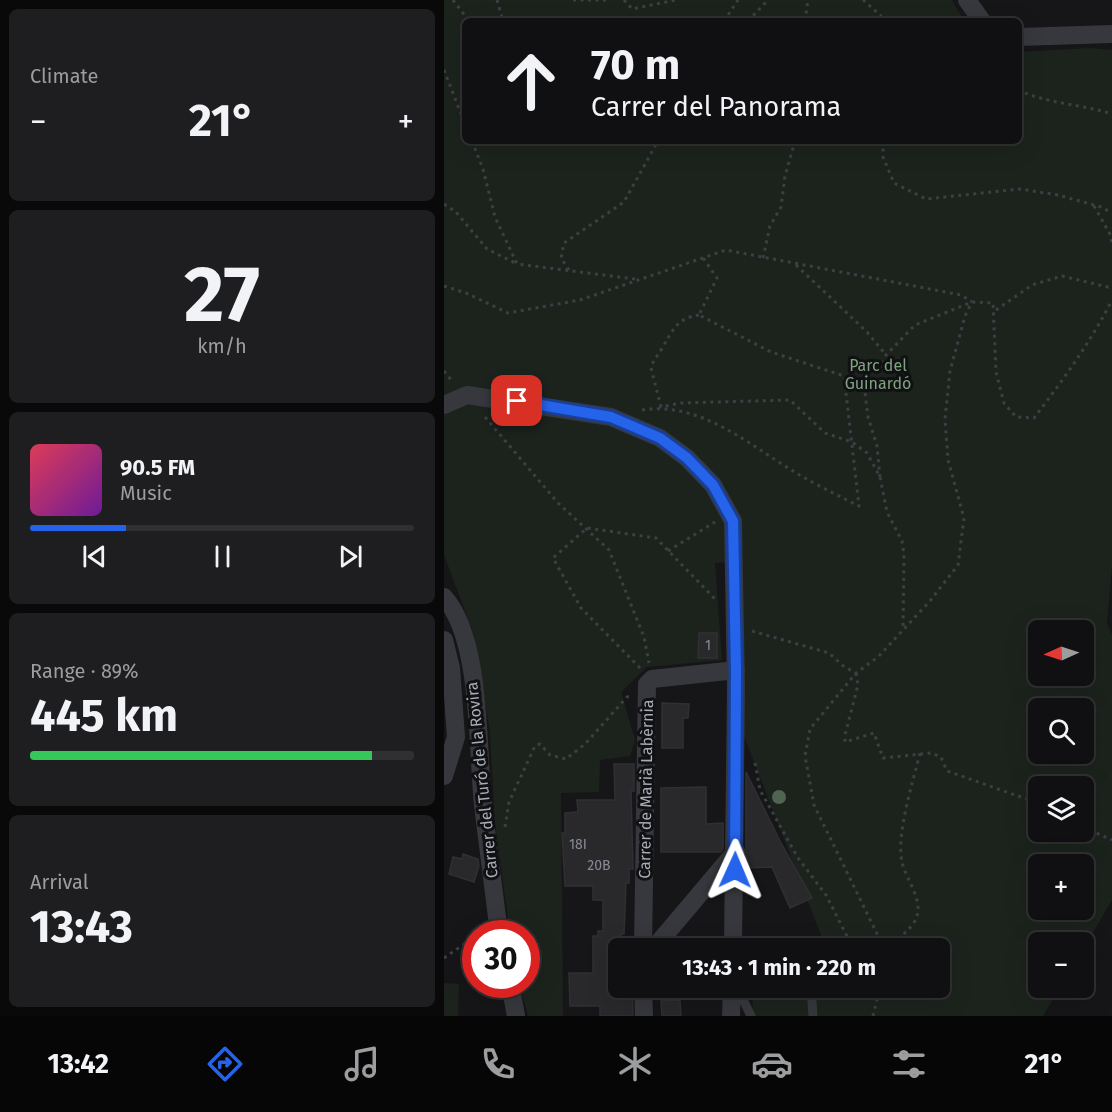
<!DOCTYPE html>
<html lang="en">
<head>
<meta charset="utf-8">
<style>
  :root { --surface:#101012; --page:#1e1e20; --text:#f1f3f6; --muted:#9c9d9f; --line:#303032; --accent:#2563eb }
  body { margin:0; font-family:"Fira Sans",sans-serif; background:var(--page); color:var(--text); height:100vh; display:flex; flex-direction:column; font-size:22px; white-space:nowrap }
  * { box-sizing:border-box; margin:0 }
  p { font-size:20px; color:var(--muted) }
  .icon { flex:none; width:33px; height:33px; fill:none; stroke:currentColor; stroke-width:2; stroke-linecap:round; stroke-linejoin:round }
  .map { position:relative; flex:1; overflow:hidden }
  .drawer { display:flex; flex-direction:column; gap:9px; padding:9px; background:#09090a; width:444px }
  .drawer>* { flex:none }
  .banner { position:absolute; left:18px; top:18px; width:560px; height:126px; border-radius:9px; box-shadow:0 6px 24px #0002,0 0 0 2px var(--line); background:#101012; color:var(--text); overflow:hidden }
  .needle { width:39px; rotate:267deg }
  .buttons { position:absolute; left:584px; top:620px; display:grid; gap:12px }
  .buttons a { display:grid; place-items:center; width:66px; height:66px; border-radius:9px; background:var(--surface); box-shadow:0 6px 24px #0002,0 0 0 2px var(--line); font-size:30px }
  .speed { position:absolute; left:18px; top:920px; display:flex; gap:12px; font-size:30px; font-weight:700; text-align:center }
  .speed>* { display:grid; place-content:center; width:78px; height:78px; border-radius:50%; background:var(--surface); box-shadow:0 6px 24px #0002,0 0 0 2px var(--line); line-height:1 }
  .speed .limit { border:9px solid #d22; background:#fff; color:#111 }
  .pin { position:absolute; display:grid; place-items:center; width:51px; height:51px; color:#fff; margin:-26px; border-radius:12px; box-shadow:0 3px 9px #0006 }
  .me { position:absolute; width:66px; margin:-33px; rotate:1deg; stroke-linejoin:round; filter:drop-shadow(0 0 4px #0008) }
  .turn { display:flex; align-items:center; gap:21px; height:126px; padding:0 30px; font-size:27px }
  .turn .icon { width:78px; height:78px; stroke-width:2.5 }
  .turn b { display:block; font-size:42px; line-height:51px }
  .big { font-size:45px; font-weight:700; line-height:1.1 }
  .drawer .card { flex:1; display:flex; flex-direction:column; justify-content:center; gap:9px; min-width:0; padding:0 21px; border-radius:9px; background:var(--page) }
  .drawer .dial { align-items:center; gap:0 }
  .dial b { font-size:78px; line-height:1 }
  .song { display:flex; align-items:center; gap:18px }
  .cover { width:72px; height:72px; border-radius:9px; background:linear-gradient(135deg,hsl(350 70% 55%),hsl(280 70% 35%)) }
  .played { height:6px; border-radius:3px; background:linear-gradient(90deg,var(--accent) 25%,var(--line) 25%) }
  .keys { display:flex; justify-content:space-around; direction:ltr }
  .heat { display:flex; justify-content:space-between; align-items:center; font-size:33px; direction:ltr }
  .charge { height:9px; border-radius:4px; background:linear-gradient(90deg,#34c759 89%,var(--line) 0) }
  .trip { position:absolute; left:164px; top:938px; width:342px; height:60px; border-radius:9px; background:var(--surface); box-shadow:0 6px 24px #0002,0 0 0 2px var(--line); font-weight:700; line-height:60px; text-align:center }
  .tab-bar { display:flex; height:96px; justify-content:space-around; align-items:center; background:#060607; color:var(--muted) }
  .tab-bar .icon { width:42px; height:42px }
  .tab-bar .on { color:var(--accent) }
  .tab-bar b { font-size:27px; color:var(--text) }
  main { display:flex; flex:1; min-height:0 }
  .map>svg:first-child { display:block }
  .green { fill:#1c231d; fill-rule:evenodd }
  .building { fill:#29292c; stroke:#303034; stroke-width:1.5 }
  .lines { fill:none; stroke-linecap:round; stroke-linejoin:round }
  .path { stroke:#3d3f44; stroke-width:3; stroke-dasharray:3 4.5; stroke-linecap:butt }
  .lane { stroke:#37383d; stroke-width:9 }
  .street { stroke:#37383d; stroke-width:18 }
  .tree { fill:#506452 }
  .route-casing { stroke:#184099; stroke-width:15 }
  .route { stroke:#2563eb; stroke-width:10 }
  .labels { text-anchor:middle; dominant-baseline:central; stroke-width:6; stroke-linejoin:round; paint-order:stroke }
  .number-label { font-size:14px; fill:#888b94 }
  .park-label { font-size:16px; fill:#7fa381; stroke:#111113 }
  .street-label { font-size:16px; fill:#a8adb8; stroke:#111113 }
</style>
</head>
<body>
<main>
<section class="drawer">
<div class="card"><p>Climate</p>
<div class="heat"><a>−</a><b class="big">21°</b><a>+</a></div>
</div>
<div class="card dial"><b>27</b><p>km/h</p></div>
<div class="card">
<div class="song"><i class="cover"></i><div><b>90.5 FM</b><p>Music</p></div></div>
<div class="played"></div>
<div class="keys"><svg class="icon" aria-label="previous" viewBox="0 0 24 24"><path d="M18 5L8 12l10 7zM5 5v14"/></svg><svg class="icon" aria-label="pause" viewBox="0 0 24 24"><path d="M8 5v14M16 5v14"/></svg><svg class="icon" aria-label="next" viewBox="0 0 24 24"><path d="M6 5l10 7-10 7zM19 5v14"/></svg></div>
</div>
<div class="card"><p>Range · 89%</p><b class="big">445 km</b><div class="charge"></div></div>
<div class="card"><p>Arrival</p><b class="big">13:43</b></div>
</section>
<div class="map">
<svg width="668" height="1016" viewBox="0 0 668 1016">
  <rect width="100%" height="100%" fill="#161618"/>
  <path class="green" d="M0,0H508L520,21H21V141H574L575,52L646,48L668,50V565L663,623L668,635V900L639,949V942H594V987H616L599,1016H309L308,987H495V948H382L300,736L293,561L271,563L278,660L203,667L177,692L191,740L186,756L156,760L155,792L117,793L119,1016H84L75,984H82V933H66L51,824L46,732L29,632L0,555ZM594,630H639V675H594ZM594,708H639V753H594ZM594,786H639V831H594ZM594,864H639V909H594Z
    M0,983L15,984L14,1016H0Z"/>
  <path class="building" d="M255,633H273V658H254Z
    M218,703L245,704L244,718H239V748H218Z
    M170,764H190V791H187L189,869H185V883H182L180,934H177V948H174V987H188L189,1016H156V1006H126L125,973H149V936H154V931H159V902L158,900H149V886H121L118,833H121V813L134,812L133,800H171Z
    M302,772L337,843L368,898L346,908L328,867L302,868Z
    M262,787V824L279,823V849L277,852H217V788Z
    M19,854L34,859L35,866L30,882L5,874L9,857L18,859Z
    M236,1000L237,1016H218L217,1001Z"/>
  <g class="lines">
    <path class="path" d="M9,0L25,21
      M53,0L59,21
      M129,0H163
      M180,0L188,9L232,0
      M419,0L437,16L438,21
      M280,21L294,0
      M304,21L324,0
      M361,21L364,0
      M0,70L21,124
      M574,90C604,104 637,104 668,114
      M28,141L39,169L51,217L73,264L191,279
      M439,141V157L450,183L482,199L576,189L614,195L657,207L668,213
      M0,204L12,212L43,249L71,263
      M650,206L667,236L668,246
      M319,258L326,226L337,207L341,176L351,141
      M352,265L423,332L442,355
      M125,270L117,258L120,243L180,202L214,141
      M0,286L22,293L64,313L136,300L282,250L517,295L528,302
      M552,310L588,285L618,276L668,288
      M255,315C232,318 228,332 217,350C213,357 209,360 207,368L217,407L237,403L346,400L381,433L408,442L423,453L436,477L443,512L458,541L460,555L459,629
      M0,371L8,381
      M198,410C255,401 303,443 349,471C370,484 393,495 415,506L400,376L327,352L255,315L273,278L259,258
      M41,417L114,503L165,550L200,637L205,663
      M436,477L433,446L424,417L419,377L438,368L442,355L471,325L528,302L549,303L552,372L560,403L572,417L590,418C619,380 646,343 668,300
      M224,551L271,522
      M308,631L385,653L398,665L411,673
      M196,668L137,608L109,558L143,528L212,538L272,600
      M412,673L414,685L401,735V742L430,733L439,758L487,753L497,757L503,771L594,803
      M311,763L316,790L354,858L382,895L409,948
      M61,827L65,802L91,746L96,744L106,755L122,759L141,744L183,697L187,696
      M639,827L668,840
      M440,948L370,805L361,756L366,729L412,673L434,657L486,601L514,565L520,518L504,460L501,419L506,371L521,316L528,302
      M442,948C452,940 466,931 472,919C480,900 462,880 458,862C452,834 469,782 476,753
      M0,958L32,936
      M429,1016L436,987"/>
    <path class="lane" d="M293,987L307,1016
      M367,987L369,1016"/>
    <path class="street" d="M523,0L538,21
      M574,37L668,34
      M0,405L23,395L167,417L216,438L243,458L269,485L289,521L292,688L289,948
      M0,597C38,639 33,750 39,805C44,848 50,891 55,933
      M0,640L7,668L12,737L0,776
      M199,948L203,684L208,679L292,670
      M210,948L292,851
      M66,984L72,1016
      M199,987L200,1016
      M287,1016L288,987"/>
  </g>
  <circle class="tree" cx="335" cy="797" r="7"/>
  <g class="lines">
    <g class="route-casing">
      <path id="route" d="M73,401L167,417L216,438L243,458L269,485L289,521L292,670L291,870"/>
    </g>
    <use href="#route" class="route"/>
  </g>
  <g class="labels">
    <g class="number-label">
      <text x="264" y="645">1</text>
      <text x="134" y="844">18I</text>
      <text x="155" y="865">20B</text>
    </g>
    <g class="park-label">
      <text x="434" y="365">Parc del<tspan x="434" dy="18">Guinardó</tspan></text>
    </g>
    <g class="street-label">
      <text transform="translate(38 780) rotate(-96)">Carrer del Turó de la Rovira</text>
      <text transform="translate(202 789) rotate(-89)">Carrer de Marià Labèrnia</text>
    </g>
  </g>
</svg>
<div class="buttons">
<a><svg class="needle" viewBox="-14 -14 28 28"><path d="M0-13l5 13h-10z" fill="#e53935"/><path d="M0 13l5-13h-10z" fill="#9c9d9f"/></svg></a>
<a><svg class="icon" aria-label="search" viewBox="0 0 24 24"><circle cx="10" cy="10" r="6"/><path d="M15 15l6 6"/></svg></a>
<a><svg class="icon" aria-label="layers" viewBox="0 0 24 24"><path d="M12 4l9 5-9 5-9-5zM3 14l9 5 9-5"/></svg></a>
<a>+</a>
<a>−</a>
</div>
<div class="speed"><div class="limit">30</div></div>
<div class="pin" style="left:73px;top:401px;background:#d93025"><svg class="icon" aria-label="arrive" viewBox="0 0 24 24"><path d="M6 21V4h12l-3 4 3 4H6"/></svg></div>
<svg class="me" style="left:291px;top:870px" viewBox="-20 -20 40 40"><path d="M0-17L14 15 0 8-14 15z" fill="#2563eb" stroke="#fff" stroke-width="4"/></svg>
<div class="trip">13:43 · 1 min · 220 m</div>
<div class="banner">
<div class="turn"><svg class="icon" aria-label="ahead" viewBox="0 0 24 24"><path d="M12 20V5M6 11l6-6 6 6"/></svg><div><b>70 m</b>Carrer del Panorama</div></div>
</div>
</div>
</main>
<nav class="tab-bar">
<b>13:42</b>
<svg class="icon on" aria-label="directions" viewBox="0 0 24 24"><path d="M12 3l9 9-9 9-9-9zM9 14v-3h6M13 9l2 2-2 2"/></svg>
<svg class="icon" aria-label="music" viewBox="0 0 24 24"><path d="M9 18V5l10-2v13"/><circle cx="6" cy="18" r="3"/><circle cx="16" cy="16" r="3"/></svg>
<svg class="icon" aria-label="phone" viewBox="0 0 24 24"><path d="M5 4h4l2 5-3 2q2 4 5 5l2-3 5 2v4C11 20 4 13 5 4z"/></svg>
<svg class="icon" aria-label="climate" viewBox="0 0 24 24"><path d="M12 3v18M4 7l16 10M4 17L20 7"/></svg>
<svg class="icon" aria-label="car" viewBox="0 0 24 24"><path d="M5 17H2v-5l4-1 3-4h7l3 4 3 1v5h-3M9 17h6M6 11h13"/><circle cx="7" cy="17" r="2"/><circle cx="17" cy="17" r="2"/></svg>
<svg class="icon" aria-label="filters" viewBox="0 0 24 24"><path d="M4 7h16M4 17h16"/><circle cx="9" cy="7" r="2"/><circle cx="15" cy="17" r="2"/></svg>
<b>21°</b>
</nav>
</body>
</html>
